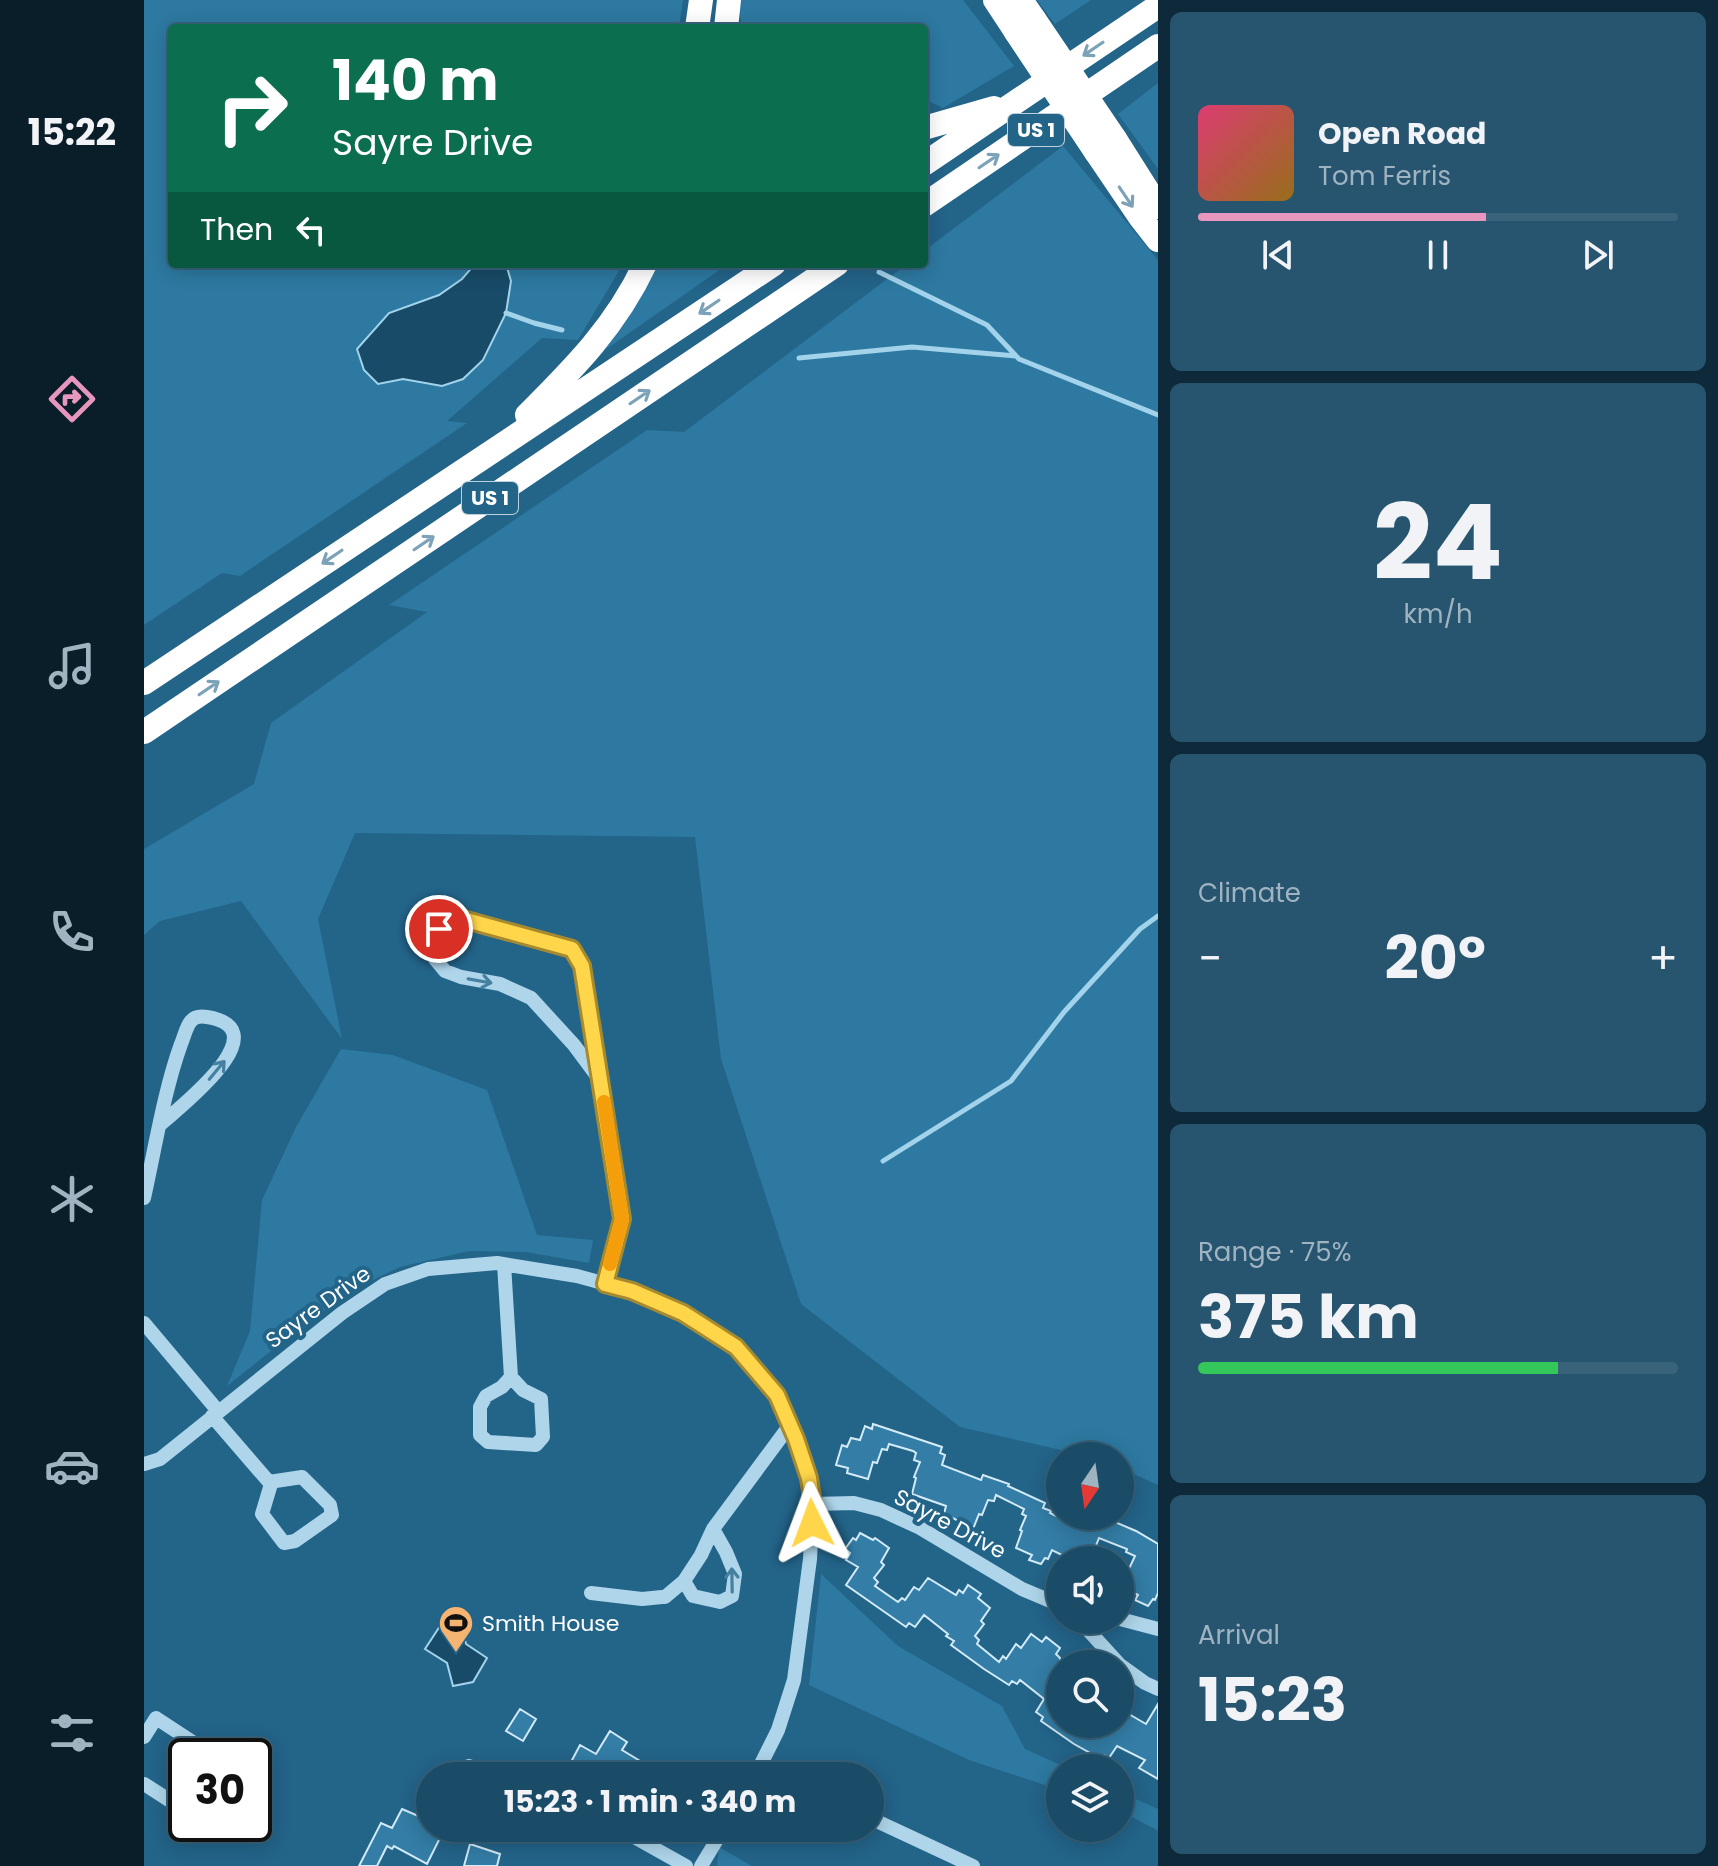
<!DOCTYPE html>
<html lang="en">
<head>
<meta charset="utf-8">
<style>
  :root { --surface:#1a4b67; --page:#275570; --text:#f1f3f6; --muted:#9fb3c0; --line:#38637b; --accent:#e797bd }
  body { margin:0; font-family:Poppins,sans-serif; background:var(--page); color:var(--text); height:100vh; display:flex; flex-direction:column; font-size:30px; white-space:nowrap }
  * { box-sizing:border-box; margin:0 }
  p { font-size:26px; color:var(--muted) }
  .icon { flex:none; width:44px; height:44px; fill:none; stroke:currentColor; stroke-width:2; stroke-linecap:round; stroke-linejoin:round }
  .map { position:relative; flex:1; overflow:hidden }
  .panel { display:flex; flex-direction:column; gap:12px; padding:12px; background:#0e2939; width:560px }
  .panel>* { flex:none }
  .top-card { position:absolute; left:24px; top:24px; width:760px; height:244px; border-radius:8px; box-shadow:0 4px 20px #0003,0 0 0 2px var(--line); background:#0b6e4f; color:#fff; overflow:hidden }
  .needle { width:52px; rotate:193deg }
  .controls { position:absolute; left:902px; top:1442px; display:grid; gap:16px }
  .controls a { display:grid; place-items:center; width:88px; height:88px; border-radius:50%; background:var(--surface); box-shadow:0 4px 20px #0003,0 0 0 2px var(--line); font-size:40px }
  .speed { position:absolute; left:24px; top:1738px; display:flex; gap:16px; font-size:40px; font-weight:700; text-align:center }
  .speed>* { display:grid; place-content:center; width:104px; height:104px; border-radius:50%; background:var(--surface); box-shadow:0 4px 20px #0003,0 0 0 2px var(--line); line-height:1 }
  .speed .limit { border:4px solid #111; border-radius:12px; background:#fff; color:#111 }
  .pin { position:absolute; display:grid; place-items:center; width:68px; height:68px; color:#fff; margin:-34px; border:4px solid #fff; border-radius:50%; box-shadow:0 2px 8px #0007 }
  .me { position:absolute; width:88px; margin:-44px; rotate:357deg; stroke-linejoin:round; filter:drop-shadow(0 0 6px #0008) }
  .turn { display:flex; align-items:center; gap:28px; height:168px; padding:0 32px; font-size:36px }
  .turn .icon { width:104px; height:104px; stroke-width:2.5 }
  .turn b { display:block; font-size:56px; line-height:68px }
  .then { display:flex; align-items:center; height:76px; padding:0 32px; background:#0003; gap:16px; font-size:30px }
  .big { font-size:60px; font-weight:700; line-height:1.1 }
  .panel .card { flex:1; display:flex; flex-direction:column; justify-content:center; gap:12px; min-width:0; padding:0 28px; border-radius:12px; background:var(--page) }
  .panel .dial { align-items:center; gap:0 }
  .dial b { font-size:104px; line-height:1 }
  .song { display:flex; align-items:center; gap:24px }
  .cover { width:96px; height:96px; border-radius:12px; background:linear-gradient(135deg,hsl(340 70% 55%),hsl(40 70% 35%)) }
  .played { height:8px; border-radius:4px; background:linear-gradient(90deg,var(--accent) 60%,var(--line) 60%) }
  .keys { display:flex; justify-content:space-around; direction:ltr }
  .heat { display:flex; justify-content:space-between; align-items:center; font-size:44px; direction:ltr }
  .charge { height:12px; border-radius:6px; background:linear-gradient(90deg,#34c759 75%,var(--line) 0) }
  .trip { position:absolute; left:272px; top:1762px; width:468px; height:80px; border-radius:40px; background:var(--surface); box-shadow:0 4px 20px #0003,0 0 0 2px var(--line); font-weight:700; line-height:80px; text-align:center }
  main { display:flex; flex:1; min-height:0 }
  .dock { display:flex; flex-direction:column; width:144px; justify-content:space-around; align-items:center; background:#0a1e29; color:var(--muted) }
  .dock .icon { width:56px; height:56px }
  .dock .selected { color:var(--accent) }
  .dock b { font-size:36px; color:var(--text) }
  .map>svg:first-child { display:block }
  .green { fill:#2d79a1 }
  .water { fill:#184b68; stroke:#a2d3eb; stroke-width:2 }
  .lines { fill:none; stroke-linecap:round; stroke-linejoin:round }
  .stream { stroke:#a2d3eb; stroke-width:5 }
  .building { fill:#337da6; stroke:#d3ebf7; stroke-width:2 }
  .minor { stroke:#aed5ea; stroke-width:14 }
  .highway { stroke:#fff; stroke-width:24 }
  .highway-bridge { stroke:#fff; stroke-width:24 }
  .oneway { stroke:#7ba2b8 }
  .oneway2 { stroke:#4680a1 }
  .route-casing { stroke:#a68a30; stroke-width:20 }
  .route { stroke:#ffd54a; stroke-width:14 }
  .slow { stroke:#f59e0b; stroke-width:14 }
  .labels { text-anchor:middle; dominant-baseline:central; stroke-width:8; stroke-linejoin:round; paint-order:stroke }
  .shield { fill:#236489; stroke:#bdd0dc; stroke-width:2 }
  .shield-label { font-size:20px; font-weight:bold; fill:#fff }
  .street-label { font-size:22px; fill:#fff; stroke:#236489 }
  .poi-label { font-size:22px; fill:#fff; stroke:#236489; text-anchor:start }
</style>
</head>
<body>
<main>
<nav class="dock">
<b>15:22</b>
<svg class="icon selected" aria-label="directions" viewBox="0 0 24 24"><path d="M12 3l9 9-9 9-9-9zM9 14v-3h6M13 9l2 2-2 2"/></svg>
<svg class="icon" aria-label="music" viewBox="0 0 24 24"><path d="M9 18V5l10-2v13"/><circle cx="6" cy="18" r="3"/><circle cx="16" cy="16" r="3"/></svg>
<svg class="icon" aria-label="phone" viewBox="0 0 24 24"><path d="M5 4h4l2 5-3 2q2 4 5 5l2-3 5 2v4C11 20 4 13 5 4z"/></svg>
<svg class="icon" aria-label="climate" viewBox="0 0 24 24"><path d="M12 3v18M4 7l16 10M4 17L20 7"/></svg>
<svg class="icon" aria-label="car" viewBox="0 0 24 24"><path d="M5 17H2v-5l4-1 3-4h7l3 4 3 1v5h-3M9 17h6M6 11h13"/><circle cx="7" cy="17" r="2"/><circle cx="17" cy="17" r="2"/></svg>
<svg class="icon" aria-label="filters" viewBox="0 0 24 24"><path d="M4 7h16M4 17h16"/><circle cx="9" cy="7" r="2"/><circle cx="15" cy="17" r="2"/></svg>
</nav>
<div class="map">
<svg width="1014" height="1866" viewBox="0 0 1014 1866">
  <rect width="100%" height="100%" fill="#236489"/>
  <path class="green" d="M0,0H539L535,28H28V264H479L434,340L398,338L303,421L323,423L96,576L78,573L0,625Z
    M595,0H819L870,66L799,108L782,100L780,101V28H598L594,2Z
    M893,0H947L911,24Z
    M1014,83V169L974,114Z
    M919,146L1014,260V1485L976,1468V1456H943L816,1427L657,1304L577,1059L551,837L211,833L174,919L198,1039L97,901L16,921L0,935V849L110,784L127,723L283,612L245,605L503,430L540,432L763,264H780V251Z
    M511,264H584L461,350Z
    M197,1049L249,1055L343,1090L393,1235L449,1240L445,1263L382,1252L325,1251L256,1267L214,1287L157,1327L83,1386L106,1331L118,1200L152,1127Z
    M677,1574L754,1646L858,1706L881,1749L923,1768H916V1790L825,1760L665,1685Z
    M976,1792L1014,1809V1832L1013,1830L976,1811Z
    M575,1847L608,1866H573Z"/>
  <path class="water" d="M331,264H362L367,281L362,313L339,360L319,379L298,386L259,379L234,384L220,370L213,349L245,313L295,295L318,279Z
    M316,1621L322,1644L343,1658L329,1682L309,1686L303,1663L281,1649L296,1626Z"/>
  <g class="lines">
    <path class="stream" d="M735,272L843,325L875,359L1014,415
      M362,313L390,323L418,330
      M655,358L768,347L872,356
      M739,1161L867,1081L920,1012L996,929L1014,916"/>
  </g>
  <path class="building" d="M729,1424L798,1447L796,1453L801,1455L798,1465L837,1480L839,1475L865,1484L864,1486L901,1503L899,1508L907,1511L906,1513L935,1527L939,1516H957L992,1531L1014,1544V1593L1011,1600L1009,1599L1004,1606L991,1600L994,1595L978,1587L985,1575L983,1573L991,1556L982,1552L983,1549L955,1538L949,1553L945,1551L940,1560H928L908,1550L904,1559L901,1558L897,1564L885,1560L888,1555L872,1548L878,1531L876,1530L882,1516L878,1514L880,1509L852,1495L850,1501L844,1500L838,1515L835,1514L829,1529L818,1525L819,1523L800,1514L802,1506L768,1494L772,1478L770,1477L776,1462L770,1460L772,1453L769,1451L745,1444L743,1450L738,1449L733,1463L729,1462L724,1479L703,1473L704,1468L692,1465L698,1445L703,1447L707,1438L716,1440L721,1426L728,1429Z
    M716,1533L729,1540L731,1538L745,1548L737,1562L740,1565L730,1578L734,1582L731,1586L754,1602L758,1598L761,1600L770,1587L775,1590L784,1578L812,1595L815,1590L819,1593L824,1585L837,1594L834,1598L846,1608L837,1621L840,1624L831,1636L835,1640L833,1644L855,1662L859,1656L862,1659L872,1644L877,1648L887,1634L898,1642L902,1637L916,1648L912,1654L916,1658V1724H926L951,1737L959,1724H976V1709L1002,1724L1014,1704V1779L995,1768L1001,1760L973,1746L965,1758L960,1755L957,1759L930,1744L897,1721L899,1717L892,1712L900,1699L876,1680L873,1684L868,1681L865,1685L840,1669L807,1645L810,1641L802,1636L804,1634L780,1615L771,1627L765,1623L762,1627L702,1585L714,1567L702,1560L706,1553L701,1549L709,1538L712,1540Z
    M376,1709L392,1719L379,1741L362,1731Z
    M466,1731L483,1742L478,1750L521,1776H449L427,1762L436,1745L452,1754Z
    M258,1809L286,1821V1828H301L283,1864L250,1846L248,1849L243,1846L233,1866H215L237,1823L248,1828Z
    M326,1844L356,1854L353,1866H320Z"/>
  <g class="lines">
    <path class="minor" d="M456,1080L430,1045L387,998L356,984L317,977L301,971L291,959L289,939L296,926L322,920L428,949L438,966L478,1219L461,1284
      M0,1198C11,1149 20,1091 37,1044C40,1037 42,1027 47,1021C51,1016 57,1016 63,1017C137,1029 37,1106 17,1124
      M360,1264L367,1377
      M0,1323L74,1411
      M367,1377L379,1390L397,1399L399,1437L392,1445L344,1442L336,1435V1407L342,1396L358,1387Z
      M68,1416L125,1482
      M0,1464L16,1459L198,1313L241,1284L284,1269L353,1263L433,1276L488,1291L539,1313L592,1347L633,1395L652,1439L665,1478L669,1504L666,1559L650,1680L634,1730L611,1776
      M158,1477L186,1505L188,1515L151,1541L140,1543L118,1514L127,1484L125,1482Z
      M669,1504L710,1503L737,1510L776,1528L878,1589L916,1605
      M569,1529L582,1552L591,1574L588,1596L576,1602L549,1596L540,1581L557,1555L569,1529L646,1425
      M447,1593L498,1599L518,1597H521L540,1581
      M976,1619L1014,1629
      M935,1620L975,1664
      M976,1665L1001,1683L1014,1689
      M0,1737L12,1718L70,1756
      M325,1766L344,1776
      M0,1784L42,1811
      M726,1818L829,1866
      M433,1828L454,1837L469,1828
      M474,1828L542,1866
      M557,1866L580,1828"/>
    <path class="highway" d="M851,0L872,32
      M877,0L890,19
      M553,28L557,0
      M582,28L585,0
      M780,128L850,108
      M971,139L1014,207
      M952,152L996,217L1014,240
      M780,164L1014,6
      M780,205L1014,46
      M383,415C430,368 472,326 501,264
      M0,683L630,264
      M0,732L693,264"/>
    <path class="highway-bridge" d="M890,19L971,139
      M872,32L952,152"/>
  </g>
  <defs><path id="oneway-shaft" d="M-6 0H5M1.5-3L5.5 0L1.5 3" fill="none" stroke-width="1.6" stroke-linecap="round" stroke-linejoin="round" transform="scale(2)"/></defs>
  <g class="oneway">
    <use href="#oneway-shaft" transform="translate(949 49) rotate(146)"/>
    <use href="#oneway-shaft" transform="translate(845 161) rotate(-34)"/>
    <use href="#oneway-shaft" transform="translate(982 197) rotate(56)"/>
    <use href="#oneway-shaft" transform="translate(565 307) rotate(146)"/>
    <use href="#oneway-shaft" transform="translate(496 397) rotate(-34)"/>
    <use href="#oneway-shaft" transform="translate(280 543) rotate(-34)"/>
    <use href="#oneway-shaft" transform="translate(188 557) rotate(146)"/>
    <use href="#oneway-shaft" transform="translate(65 688) rotate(-34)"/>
  </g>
  <g class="oneway2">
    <use href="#oneway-shaft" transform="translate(336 981) rotate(10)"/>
    <use href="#oneway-shaft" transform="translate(73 1070) rotate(-50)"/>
    <use href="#oneway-shaft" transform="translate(588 1580) rotate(-91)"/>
  </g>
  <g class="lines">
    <g class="route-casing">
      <path id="route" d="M295,929L296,926L322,920L428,949L438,966L478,1219L461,1284L488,1291L539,1313L592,1347L633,1395L652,1439L665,1478L669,1504L668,1523"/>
    </g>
    <use href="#route" class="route"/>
    <path class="slow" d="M460,1102L478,1219L466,1264"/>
  </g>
  <defs>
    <g id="stadium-pin" transform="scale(1.8)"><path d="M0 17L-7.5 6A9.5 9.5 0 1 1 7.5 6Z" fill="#f5b471" stroke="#236489"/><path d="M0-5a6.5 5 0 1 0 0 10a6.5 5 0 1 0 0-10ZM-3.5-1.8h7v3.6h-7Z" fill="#111"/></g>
  </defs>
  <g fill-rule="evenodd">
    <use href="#stadium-pin" x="312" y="1623"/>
  </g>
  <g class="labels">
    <g class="shield">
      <rect x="864" y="114" width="56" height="32" rx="6"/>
      <rect x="318" y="482" width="56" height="32" rx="6"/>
    </g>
    <g class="shield-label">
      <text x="892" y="130">US 1</text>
      <text x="346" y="498">US 1</text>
    </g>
    <g class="street-label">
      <text transform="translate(174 1307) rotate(-36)">Sayre Drive</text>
      <text transform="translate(806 1524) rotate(28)">Sayre Drive</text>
    </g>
    <g class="poi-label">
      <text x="338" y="1623">Smith House</text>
    </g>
  </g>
</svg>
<div class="controls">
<a><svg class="needle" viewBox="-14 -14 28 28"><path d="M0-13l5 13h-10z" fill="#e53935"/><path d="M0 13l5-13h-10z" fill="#9fb3c0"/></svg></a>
<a><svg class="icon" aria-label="sound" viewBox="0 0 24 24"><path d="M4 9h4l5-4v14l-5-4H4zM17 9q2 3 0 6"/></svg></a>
<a><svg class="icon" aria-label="search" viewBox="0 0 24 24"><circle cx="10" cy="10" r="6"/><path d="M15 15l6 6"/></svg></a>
<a><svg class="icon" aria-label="layers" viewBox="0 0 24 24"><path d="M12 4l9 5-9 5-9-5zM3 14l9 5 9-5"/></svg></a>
</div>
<div class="speed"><div class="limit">30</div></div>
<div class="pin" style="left:295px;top:929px;background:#d93025"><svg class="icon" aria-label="arrive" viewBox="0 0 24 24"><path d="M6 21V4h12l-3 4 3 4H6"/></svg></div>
<svg class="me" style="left:668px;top:1523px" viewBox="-20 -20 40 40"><path d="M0-17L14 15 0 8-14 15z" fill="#ffd54a" stroke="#fff" stroke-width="4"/></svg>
<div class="trip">15:23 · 1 min · 340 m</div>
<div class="top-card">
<div class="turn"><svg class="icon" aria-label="right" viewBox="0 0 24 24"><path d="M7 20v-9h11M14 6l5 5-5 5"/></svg><div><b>140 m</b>Sayre Drive</div></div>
<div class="then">Then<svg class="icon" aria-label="left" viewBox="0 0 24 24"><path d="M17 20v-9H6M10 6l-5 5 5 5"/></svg></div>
</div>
</div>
<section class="panel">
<div class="card">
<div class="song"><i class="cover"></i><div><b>Open Road</b><p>Tom Ferris</p></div></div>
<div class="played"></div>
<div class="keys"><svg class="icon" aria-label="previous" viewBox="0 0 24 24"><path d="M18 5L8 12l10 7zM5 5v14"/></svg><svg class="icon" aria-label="pause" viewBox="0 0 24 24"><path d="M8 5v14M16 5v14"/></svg><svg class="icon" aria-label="next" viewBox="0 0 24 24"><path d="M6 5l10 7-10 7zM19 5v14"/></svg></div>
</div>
<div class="card dial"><b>24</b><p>km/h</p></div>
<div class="card"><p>Climate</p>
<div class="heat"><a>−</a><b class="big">20°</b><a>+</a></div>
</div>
<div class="card"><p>Range · 75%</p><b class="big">375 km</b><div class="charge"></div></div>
<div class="card"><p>Arrival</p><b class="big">15:23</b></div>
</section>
</main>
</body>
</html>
